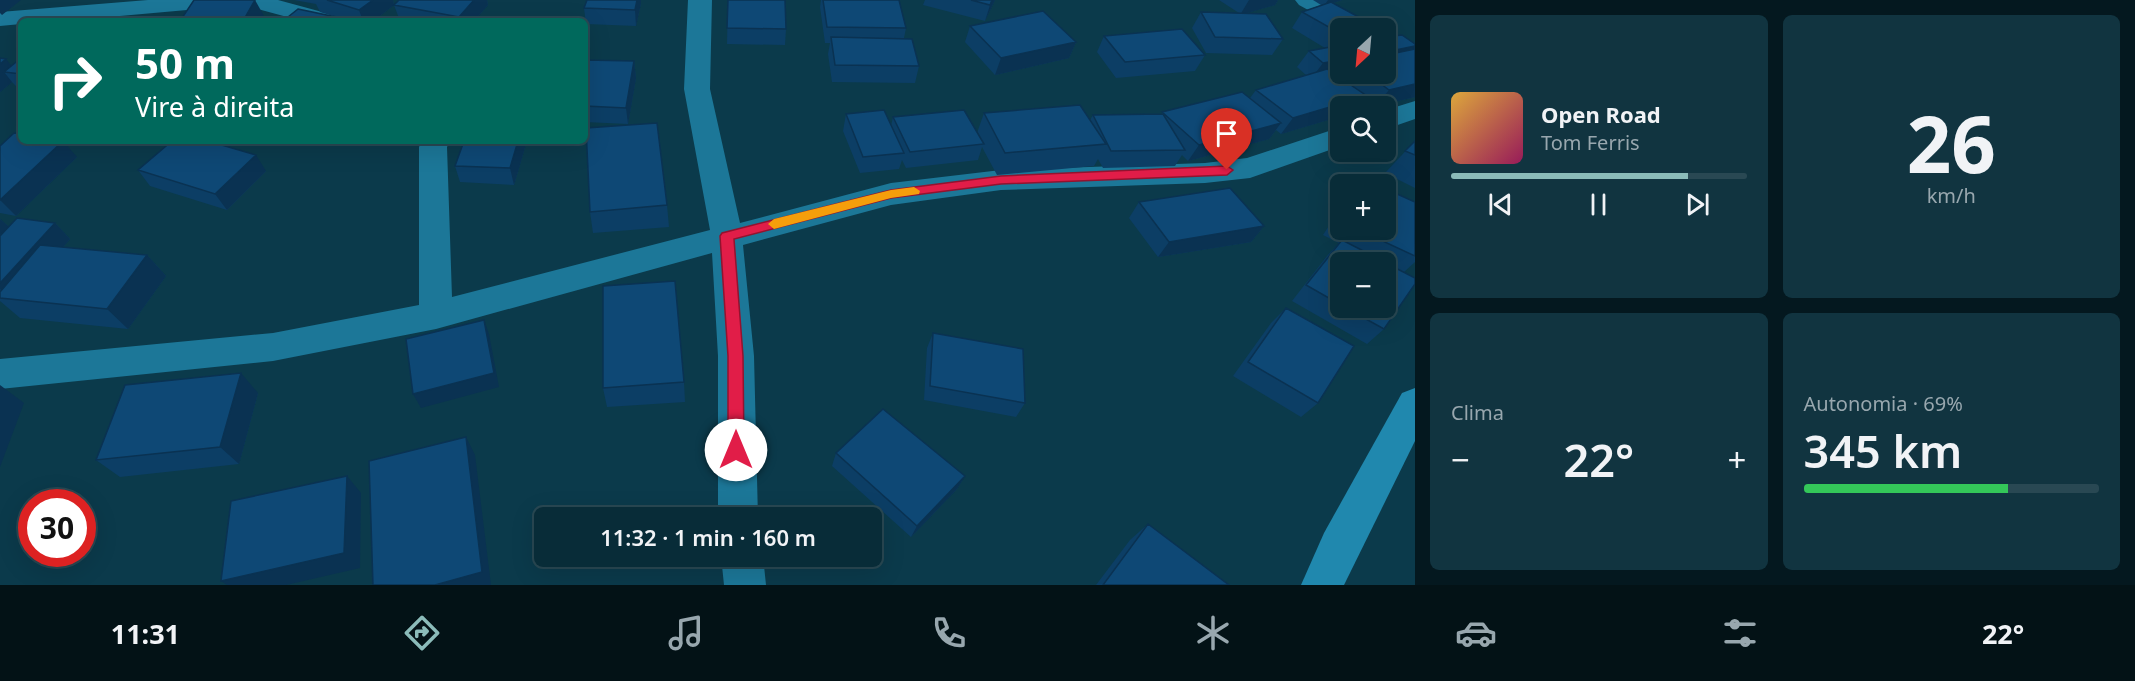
<!DOCTYPE html>
<html lang="pt">
<head>
<meta charset="utf-8">
<style>
  :root { --surface:#082c38; --page:#113440; --text:#f1f3f6; --muted:#98a7ae; --line:#294853; --accent:#8bbbb9 }
  body { margin:0; font-family:"Noto Sans",sans-serif; background:var(--page); color:var(--text); height:100vh; display:flex; flex-direction:column; font-size:22px; white-space:nowrap }
  * { box-sizing:border-box; margin:0 }
  p { font-size:20px; color:var(--muted) }
  .icon { flex:none; width:33px; height:33px; fill:none; stroke:currentColor; stroke-width:2; stroke-linecap:round; stroke-linejoin:round }
  .map { position:relative; flex:1; overflow:hidden }
  .panel { display:flex; flex-direction:column; gap:15px; padding:15px; background:#04181f; width:720px }
  .panel>* { flex:none }
  .top-card { position:absolute; left:18px; top:18px; width:570px; height:126px; border-radius:9px; box-shadow:0 6px 24px #0002,0 0 0 2px var(--line); background:#00695c; color:#fff; overflow:hidden }
  .needle { width:39px; rotate:206deg }
  .controls { position:absolute; left:1330px; top:18px; display:grid; gap:12px }
  .controls a { display:grid; place-items:center; width:66px; height:66px; border-radius:9px; background:var(--surface); box-shadow:0 6px 24px #0002,0 0 0 2px var(--line); font-size:30px }
  .speed { position:absolute; left:18px; top:489px; display:flex; gap:12px; font-size:30px; font-weight:700; text-align:center }
  .speed>* { display:grid; place-content:center; width:78px; height:78px; border-radius:50%; background:var(--surface); box-shadow:0 6px 24px #0002,0 0 0 2px var(--line); line-height:1 }
  .speed .limit { border:9px solid #d22; background:#fff; color:#111 }
  .pin { position:absolute; display:grid; place-items:center; width:51px; height:51px; color:#fff; margin:-62px -26px; border-radius:50% 50% 50% 0; rotate:-45deg; box-shadow:0 0 6px #0007 }
  .pin .icon { rotate:45deg }
  .me { position:absolute; width:66px; margin:-33px; rotate:0deg; stroke-linejoin:round; filter:drop-shadow(0 0 4px #0008) }
  .turn { display:flex; align-items:center; gap:21px; height:126px; padding:0 18px; font-size:27px }
  .turn .icon { width:78px; height:78px; stroke-width:2.5 }
  .turn b { display:block; font-size:42px; line-height:51px }
  .big { font-size:45px; font-weight:600; line-height:1.1 }
  .panel .tile { flex:1; display:flex; flex-direction:column; justify-content:center; gap:9px; min-width:0; padding:0 21px; border-radius:9px; background:var(--page) }
  .panel .dial { align-items:center; gap:0 }
  .dial b { font-size:78px; line-height:1 }
  .song { display:flex; align-items:center; gap:18px }
  .cover { width:72px; height:72px; border-radius:9px; background:linear-gradient(135deg,hsl(40 70% 55%),hsl(330 70% 35%)) }
  .played { height:6px; border-radius:3px; background:linear-gradient(90deg,var(--accent) 80%,var(--line) 80%) }
  .keys { display:flex; justify-content:space-around; direction:ltr }
  .heat { display:flex; justify-content:space-between; align-items:center; font-size:33px; direction:ltr }
  .charge { height:9px; border-radius:4px; background:linear-gradient(90deg,#34c759 69%,var(--line) 0) }
  .panel .tiles { flex:1; display:grid; gap:15px; grid-template-columns:repeat(2,1fr) }
  .trip { position:absolute; left:534px; top:507px; width:348px; height:60px; border-radius:9px; background:var(--surface); box-shadow:0 6px 24px #0002,0 0 0 2px var(--line); font-weight:600; line-height:60px; text-align:center }
  .tabs { display:flex; height:96px; justify-content:space-around; align-items:center; background:#031216; color:var(--muted) }
  .tabs .icon { width:42px; height:42px }
  .tabs .active { color:var(--accent) }
  .tabs b { font-size:27px; color:var(--text) }
  main { display:flex; flex:1; min-height:0 }
  .map>svg:first-child { display:block }
  .lines { fill:none; stroke-linecap:round; stroke-linejoin:round }
  .minor { fill:#1c7798; fill-rule:evenodd }
  .major { fill:#2088ae; fill-rule:evenodd }
  .wall { fill:#0c3e65; fill-rule:evenodd }
  .shaded-wall { fill:#0a3252 }
  .building { fill:#0e4875; stroke:#0a3252; stroke-width:1.5 }
  .route { fill:#e11d48; stroke:#92132f; stroke-width:1.5 }
  .slow { fill:#f59e0b }
</style>
</head>
<body>
<main>
<div class="map">
<svg width="1415" height="585" viewBox="0 0 1415 585">
  <rect width="100%" height="100%" fill="#0b3a4b"/>
  <g class="lines">
    <path class="minor" d="M148,0H278L337,16L341,21H302L243,5L64,21H21V24L0,26V12Z
      M688,0H712L710,89L740,223L891,183L1001,170L1205,163L1247,158L1341,127V146L1250,178L1205,183L1001,190L891,205L743,245L754,356L758,518H718V356L712,253L436,329L273,361L0,389V359L273,333L419,305V147L422,141H450L447,147L452,297L710,230L684,89Z
      M1295,0H1324L1367,23L1370,28H1341L1299,5Z
      M1415,101V119L1386,129V110Z
      M721,556H763L766,585H724Z"/>
    <path class="major" d="M1415,388V441L1344,585H1301L1324,533L1402,393Z"/>
  </g>
  <path class="wall" d="M294,0H393L394,5L373,21H348L336,17L337,21L333,16L320,12L316,4Z
    M399,0H487L488,5L474,21H400L394,5Z
    M728,0L786,29L785,45L727,44Z
    M821,0H899L906,28L904,38L919,66L915,83L832,82L828,54L830,43H825L820,7Z
    M925,0H995L985,21L923,5Z
    M1219,0H1278L1275,5L1243,14L1283,39L1272,55L1206,53L1192,28L1201,12L1239,13Z
    M1313,0H1342L1333,3L1341,28V74H1343L1336,75L1341,78L1344,74H1386L1415,44V97L1376,106L1365,98L1341,106V116L1281,134L1276,130L1269,139L1188,161L1182,155L1175,166L1103,168L1098,159L1094,166L997,175L982,147L978,160L906,168L902,160L899,169L860,173L843,131L846,114L891,126L893,117L977,133L984,113L1090,120L1093,115L1162,114V112L1250,98L1256,90L1306,75L1297,67L1309,51L1325,48L1292,28L1302,12L1321,5Z
    M641,3L636,26L586,24L584,8Z
    M970,26L1076,42L1069,58L995,75L965,42Z
    M1104,36L1205,55L1195,71L1116,78L1097,52Z
    M0,58L12,66L21,58V89L18,88L12,82L0,92Z
    M585,60L634,61L636,78L628,124L585,122Z
    M269,141H293L290,145Z
    M1415,141V188L1385,173Z
    M526,144L514,185L460,182L455,166Z
    M0,146L77,157L16,216L0,213Z
    M138,170L266,171L227,210L150,186Z
    M1139,202L1264,226L1251,242L1158,257L1129,218Z
    M1415,202V262L1404,272L1384,329L1367,344L1292,301L1327,256L1339,243L1323,235L1341,207V230H1386ZM1341,262L1386,308H1341Z
    M667,205L669,227L593,233L590,212Z
    M0,219L9,227L55,223L70,239L63,247L147,255L166,276L128,329L20,318L0,301V236L8,228L0,235Z
    M1286,308L1318,403L1301,417L1233,376L1271,323Z
    M933,333L1025,403L1016,417L924,400L927,348Z
    M684,382L685,402L607,407L603,388Z
    M258,393L239,464L120,477L96,460Z
    M836,453L965,476L957,489L911,537L832,466Z
    M1148,524L1229,585H1096L1130,540Z"/>
  <path class="shaded-wall" d="M0,0H21L2,15L0,13Z
    M255,0L264,16L261,21H243Z
    M373,0H393L394,5L373,21H363L359,10Z
    M474,0H487L488,5L474,21H460L459,17Z
    M637,0H641V3L636,26L635,10Z
    M992,0H995L985,21L990,5Z
    M1249,0H1278L1275,5L1240,15Z
    M1328,0H1342L1324,6Z
    M336,17L337,21H331Z
    M1076,42L1069,58L995,75L1001,58Z
    M1415,46V49L1386,66V52Z
    M6,59L18,74L4,72L12,82L0,92V64Z
    M1341,60V74H1343L1311,79L1323,63Z
    M634,61L636,78L628,124L626,108Z
    M1415,84V97L1376,106L1389,90Z
    M1367,96L1358,106H1341V116L1281,134L1293,118Z
    M1281,123L1269,139L1188,161L1199,145Z
    M63,141L77,157L16,216L0,200Z
    M518,141H525L526,144L514,185L510,168Z
    M256,155L266,171L227,210L215,194Z
    M0,219L9,227L0,235Z
    M55,223L70,239L16,300L11,299L0,289V283Z
    M1264,226L1251,242L1158,257L1169,242Z
    M147,255L166,276L128,329L107,309Z
    M484,320L489,334L499,387L421,408L413,394Z
    M241,373L258,393L239,464L220,447Z
    M0,385L24,403L0,467Z
    M466,437L475,455L491,585H435Z
    M347,476L361,493L360,568L286,585H227L221,581Z
    M965,476L957,489L911,537L917,526Z"/>
  <path class="building" d="M194,0H255L243,21H180Z
    M327,0H373L359,10Z
    M399,0H474L459,17L394,5Z
    M587,0H637L635,10L584,8Z
    M728,0H785L786,29L727,28Z
    M823,0H899L906,28L827,27Z
    M971,0H992L990,5Z
    M1331,2L1379,28H1341V34L1302,12Z
    M298,9L336,17L331,21H283Z
    M1043,11L1076,42L1001,58L970,26Z
    M1201,12L1266,14L1283,39L1215,37Z
    M1182,29L1205,55L1125,62L1104,36Z
    M1402,35L1415,44V46L1386,52V37Z
    M831,37L912,39L919,66L835,65Z
    M1341,45V60L1323,63L1309,51Z
    M1415,49V84L1389,90L1368,74H1386V55Z
    M0,58L6,59L0,64Z
    M21,58V74L4,72Z
    M585,60L634,61L626,108L585,106Z
    M1327,69L1367,96L1293,118L1256,90Z
    M1242,92L1281,123L1199,145L1162,112Z
    M1080,105L1106,144L1005,153L984,113Z
    M884,110L904,153L863,157L846,114Z
    M964,110L984,144L910,152L893,117Z
    M1163,114L1185,150L1111,151L1093,115Z
    M657,123L667,205L590,212L586,128Z
    M14,133L21,134V141H63L0,200V146Z
    M172,141H208L256,155L215,194L138,170Z
    M464,141H518L510,168L455,166Z
    M1415,141V155L1405,151Z
    M1364,179L1376,184H1360Z
    M1230,188L1264,226L1169,242L1139,202Z
    M1386,189L1415,202V256L1359,230H1386Z
    M17,218L55,223L0,283V236Z
    M1342,240L1385,262H1341V305L1306,285Z
    M40,245L147,255L107,309L0,298V292Z
    M1386,263L1415,278V284L1384,329L1346,308H1386Z
    M675,281L684,382L603,388V286Z
    M1286,308L1354,346L1318,403L1248,362Z
    M484,320L494,373L413,394L406,339Z
    M933,333L1023,349L1025,403L930,386Z
    M241,373L220,447L96,460L125,385Z
    M883,409L965,476L917,526L836,453Z
    M466,437L482,572L435,585H373L369,461Z
    M347,476L344,553L221,581L231,501Z
    M1148,524L1229,585H1103Z"/>
  <path class="route" d="M1227,166L1233,170L1227,175L1001,184L891,198L734,239L743,356L744,450L741,455L736,458L730,455L728,450V356L720,236L722,233L891,190L1001,176Z"/>
  <path class="slow" d="M914,187L920,191L919,194L891,198L774,229L768,224L774,219L891,190Z"/>
</svg>
<div class="controls">
<a><svg class="needle" viewBox="-14 -14 28 28"><path d="M0-13l5 13h-10z" fill="#e53935"/><path d="M0 13l5-13h-10z" fill="#98a7ae"/></svg></a>
<a><svg class="icon" aria-label="search" viewBox="0 0 24 24"><circle cx="10" cy="10" r="6"/><path d="M15 15l6 6"/></svg></a>
<a>+</a>
<a>−</a>
</div>
<div class="speed"><div class="limit">30</div></div>
<div class="pin" style="left:1227px;top:170px;background:#d93025"><svg class="icon" aria-label="arrive" viewBox="0 0 24 24"><path d="M6 21V4h12l-3 4 3 4H6"/></svg></div>
<svg class="me" style="left:736px;top:450px" viewBox="-20 -20 40 40"><circle r="19" fill="#fff"/><path d="M0-13L10 11 0 6-10 11z" fill="#e11d48"/></svg>
<div class="trip">11:32 · 1 min · 160 m</div>
<div class="top-card">
<div class="turn"><svg class="icon" aria-label="right" viewBox="0 0 24 24"><path d="M7 20v-9h11M14 6l5 5-5 5"/></svg><div><b>50 m</b>Vire à direita</div></div>
</div>
</div>
<section class="panel">
<div class="tiles">
<div class="tile">
<div class="song"><i class="cover"></i><div><b>Open Road</b><p>Tom Ferris</p></div></div>
<div class="played"></div>
<div class="keys"><svg class="icon" aria-label="previous" viewBox="0 0 24 24"><path d="M18 5L8 12l10 7zM5 5v14"/></svg><svg class="icon" aria-label="pause" viewBox="0 0 24 24"><path d="M8 5v14M16 5v14"/></svg><svg class="icon" aria-label="next" viewBox="0 0 24 24"><path d="M6 5l10 7-10 7zM19 5v14"/></svg></div>
</div>
<div class="tile dial"><b>26</b><p>km/h</p></div>
<div class="tile"><p>Clima</p>
<div class="heat"><a>−</a><b class="big">22°</b><a>+</a></div>
</div>
<div class="tile"><p>Autonomia · 69%</p><b class="big">345 km</b><div class="charge"></div></div>
</div>
</section>
</main>
<nav class="tabs">
<b>11:31</b>
<svg class="icon active" aria-label="directions" viewBox="0 0 24 24"><path d="M12 3l9 9-9 9-9-9zM9 14v-3h6M13 9l2 2-2 2"/></svg>
<svg class="icon" aria-label="music" viewBox="0 0 24 24"><path d="M9 18V5l10-2v13"/><circle cx="6" cy="18" r="3"/><circle cx="16" cy="16" r="3"/></svg>
<svg class="icon" aria-label="phone" viewBox="0 0 24 24"><path d="M5 4h4l2 5-3 2q2 4 5 5l2-3 5 2v4C11 20 4 13 5 4z"/></svg>
<svg class="icon" aria-label="climate" viewBox="0 0 24 24"><path d="M12 3v18M4 7l16 10M4 17L20 7"/></svg>
<svg class="icon" aria-label="car" viewBox="0 0 24 24"><path d="M5 17H2v-5l4-1 3-4h7l3 4 3 1v5h-3M9 17h6M6 11h13"/><circle cx="7" cy="17" r="2"/><circle cx="17" cy="17" r="2"/></svg>
<svg class="icon" aria-label="filters" viewBox="0 0 24 24"><path d="M4 7h16M4 17h16"/><circle cx="9" cy="7" r="2"/><circle cx="15" cy="17" r="2"/></svg>
<b>22°</b>
</nav>
</body>
</html>
